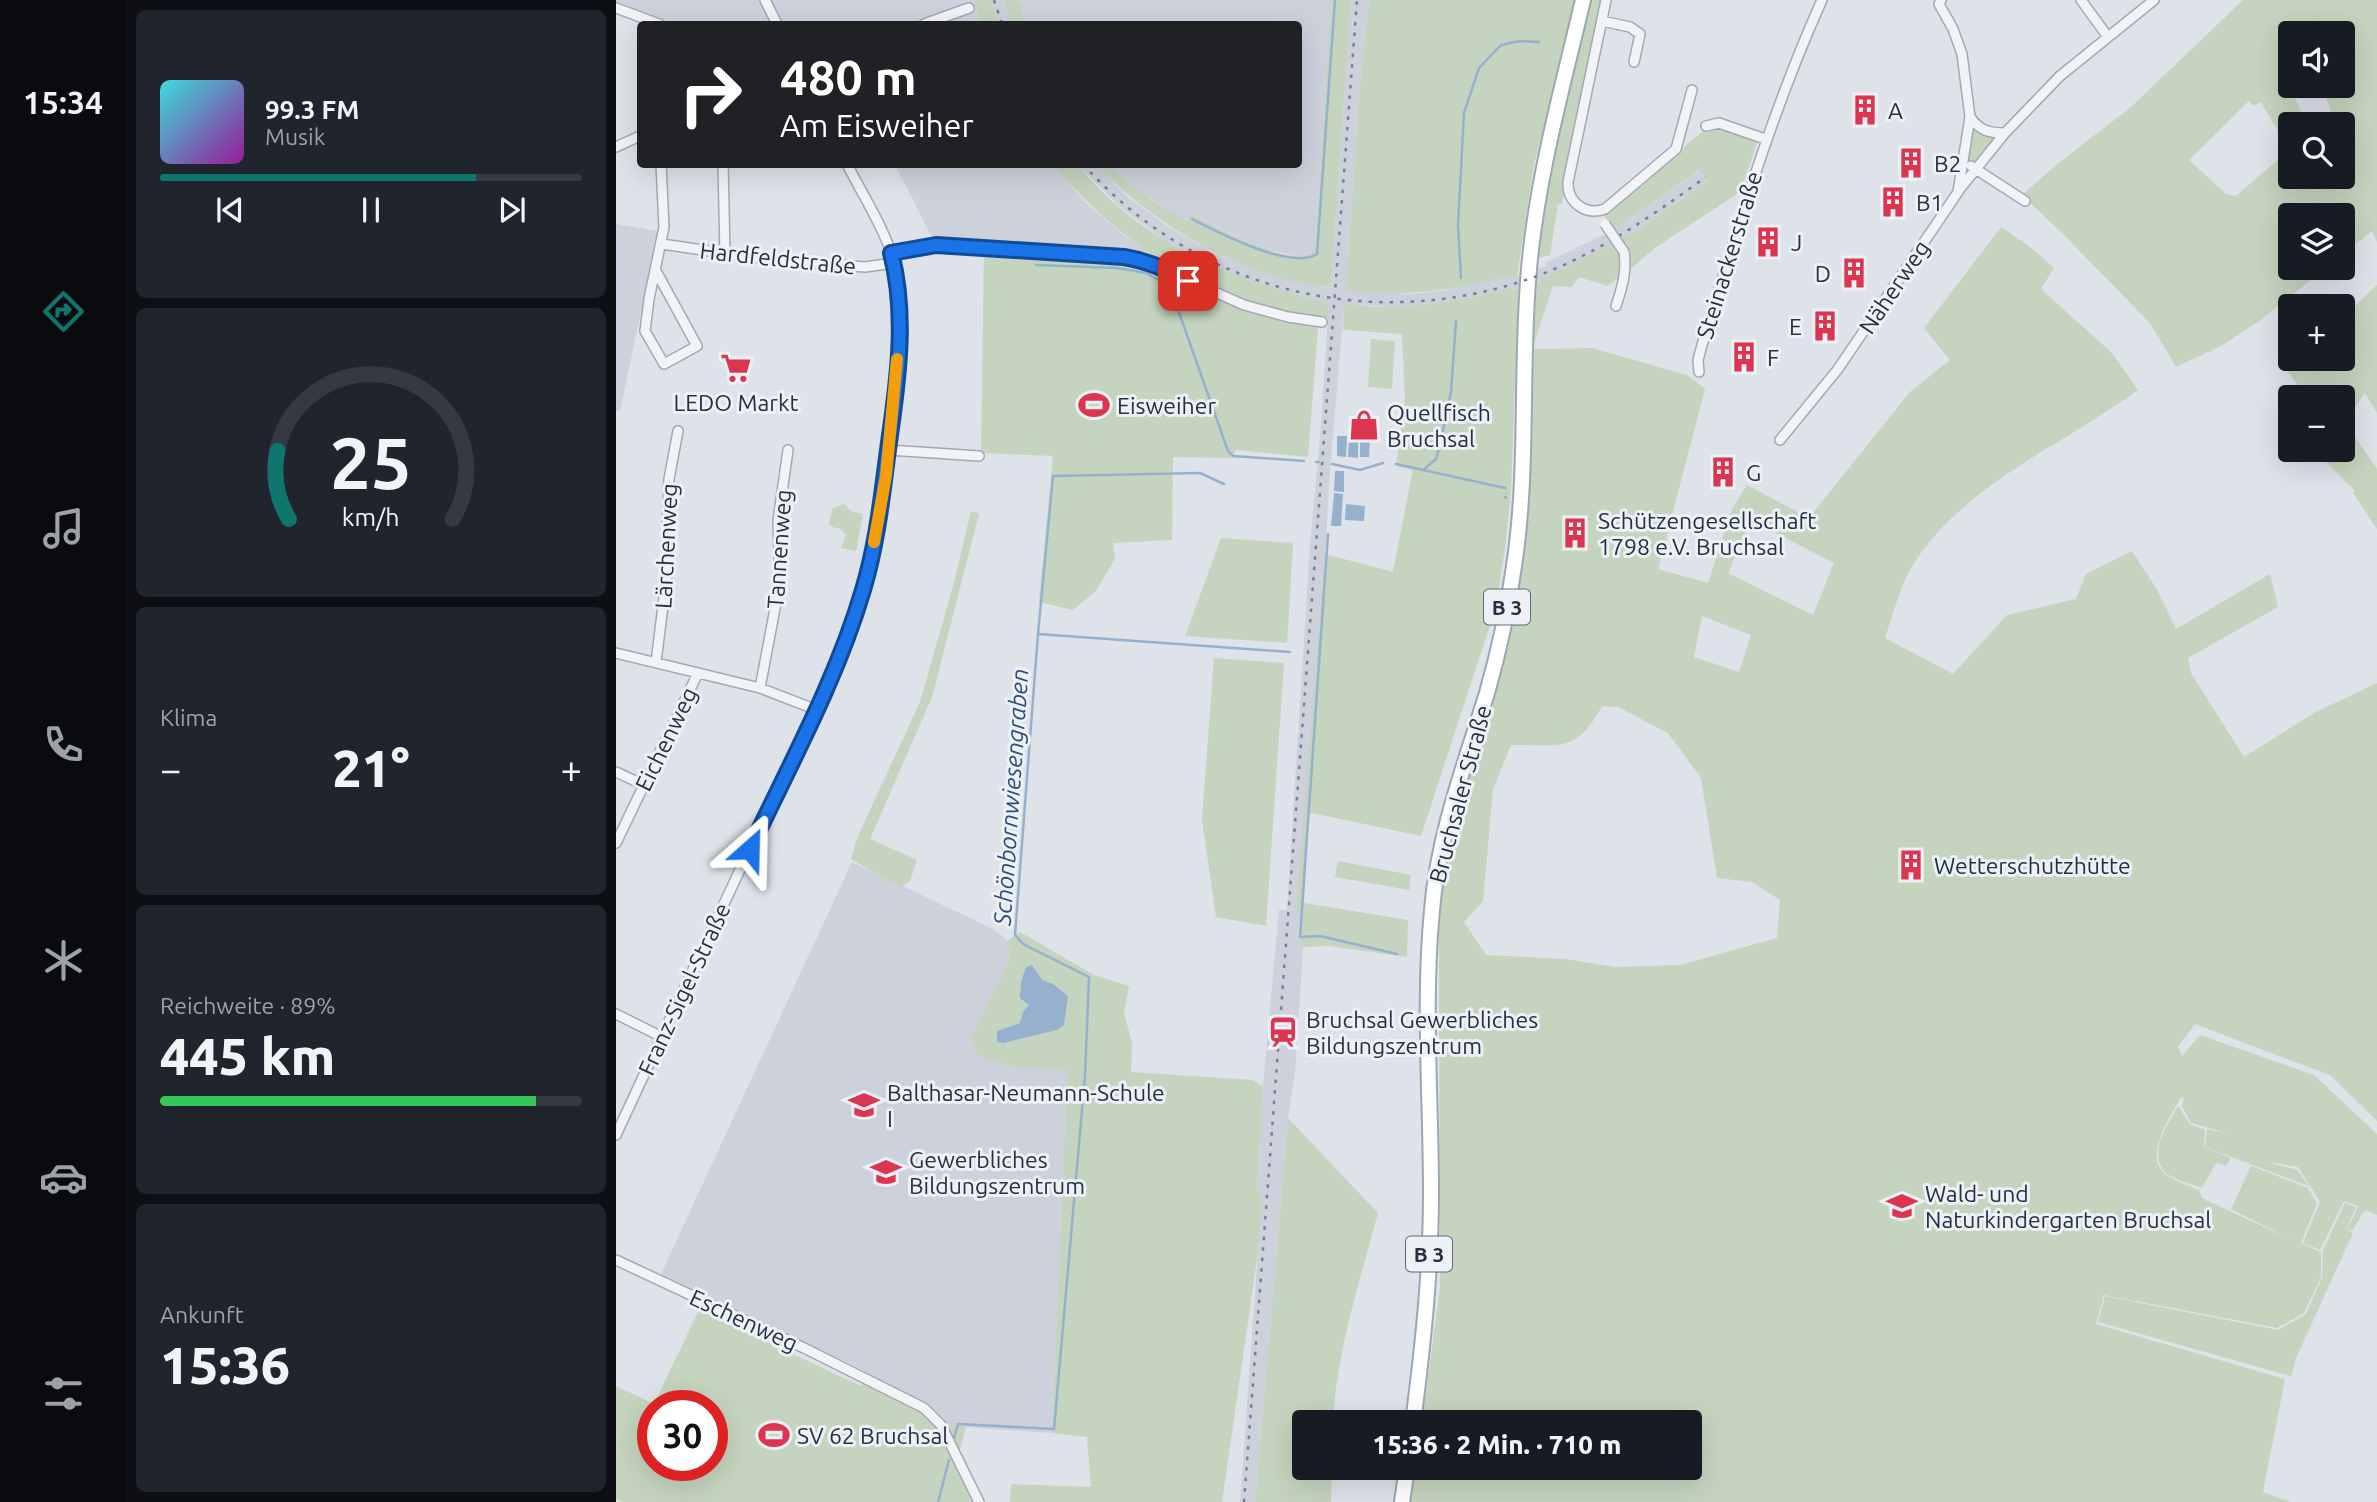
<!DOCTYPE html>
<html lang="de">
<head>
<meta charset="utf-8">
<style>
  :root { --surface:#171b24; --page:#20242c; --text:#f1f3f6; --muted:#9ea1a6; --line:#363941; --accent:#0f766e }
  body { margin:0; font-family:Ubuntu,sans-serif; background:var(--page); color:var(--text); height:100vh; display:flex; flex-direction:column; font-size:26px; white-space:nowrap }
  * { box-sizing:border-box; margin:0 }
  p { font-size:23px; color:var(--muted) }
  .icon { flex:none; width:38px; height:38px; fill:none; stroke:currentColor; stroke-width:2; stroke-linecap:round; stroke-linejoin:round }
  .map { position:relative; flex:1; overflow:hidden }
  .sheet { display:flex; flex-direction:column; gap:10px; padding:10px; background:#0d0f14; width:490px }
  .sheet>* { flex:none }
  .top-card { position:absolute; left:21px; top:21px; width:665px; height:147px; border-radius:7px; box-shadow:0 7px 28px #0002; background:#202124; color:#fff; overflow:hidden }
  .fabs { position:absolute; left:1662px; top:21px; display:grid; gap:14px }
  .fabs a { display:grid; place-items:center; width:77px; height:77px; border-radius:7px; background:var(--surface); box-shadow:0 7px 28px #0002; font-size:35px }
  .speed { position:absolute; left:21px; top:1390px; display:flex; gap:14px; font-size:35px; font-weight:700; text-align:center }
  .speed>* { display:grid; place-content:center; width:91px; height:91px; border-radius:50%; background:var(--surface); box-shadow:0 7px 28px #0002; line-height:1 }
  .speed .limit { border:10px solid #d22; background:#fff; color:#111 }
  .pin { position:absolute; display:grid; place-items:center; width:60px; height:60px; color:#fff; margin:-30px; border-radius:14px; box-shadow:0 4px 10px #0006 }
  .me { position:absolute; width:77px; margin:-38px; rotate:25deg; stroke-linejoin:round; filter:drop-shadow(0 0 5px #0008) }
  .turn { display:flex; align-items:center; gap:24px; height:147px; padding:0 28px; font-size:32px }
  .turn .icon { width:91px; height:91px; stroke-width:2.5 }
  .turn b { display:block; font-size:49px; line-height:60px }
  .big { font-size:52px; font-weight:800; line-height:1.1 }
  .sheet .card { flex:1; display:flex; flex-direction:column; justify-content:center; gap:10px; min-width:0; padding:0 24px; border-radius:10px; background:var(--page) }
  .sheet .dial { align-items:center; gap:0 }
  .dial svg { height:182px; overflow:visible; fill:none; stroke:var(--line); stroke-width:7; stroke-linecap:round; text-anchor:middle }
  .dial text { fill:var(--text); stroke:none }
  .song { display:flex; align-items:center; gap:21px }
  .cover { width:84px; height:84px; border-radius:10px; background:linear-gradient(135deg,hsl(180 70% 55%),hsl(300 70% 35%)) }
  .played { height:7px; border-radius:4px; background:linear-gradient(90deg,var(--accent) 75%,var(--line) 75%) }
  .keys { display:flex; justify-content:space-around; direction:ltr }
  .heat { display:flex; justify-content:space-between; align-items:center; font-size:38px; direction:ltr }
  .charge { height:10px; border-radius:5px; background:linear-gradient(90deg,#34c759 89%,var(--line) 0) }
  .trip { position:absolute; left:676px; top:1410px; width:410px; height:70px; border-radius:7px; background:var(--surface); box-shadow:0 7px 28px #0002; font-weight:800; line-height:70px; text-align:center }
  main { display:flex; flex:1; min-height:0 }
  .tabs { display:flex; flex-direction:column; width:126px; justify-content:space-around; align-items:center; background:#090b0e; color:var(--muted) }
  .tabs .icon { width:49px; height:49px }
  .tabs .active { color:var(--accent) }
  .tabs b { font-size:32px; color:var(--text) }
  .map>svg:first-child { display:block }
  .built { fill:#ccd1db }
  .green { fill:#c4d4be; fill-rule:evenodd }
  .water { fill:#95b1cd }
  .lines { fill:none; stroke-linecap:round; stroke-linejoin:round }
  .stream { stroke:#95b1cd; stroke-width:2.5 }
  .street-casing { stroke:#a3a9b4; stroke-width:12 }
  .primary-casing { stroke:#9ca7b6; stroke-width:18 }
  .street { stroke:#f1f3f7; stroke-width:9 }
  .primary { stroke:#fff; stroke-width:14 }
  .rail { stroke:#768294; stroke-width:2.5; stroke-dasharray:3.5 7; stroke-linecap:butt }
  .street-bridge-casing { stroke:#a3a9b4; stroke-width:12; stroke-linecap:butt }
  .street-bridge { stroke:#f1f3f7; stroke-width:9 }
  .route-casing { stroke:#114b97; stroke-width:18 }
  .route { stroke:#1a73e8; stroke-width:12 }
  .slow { stroke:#f59e0b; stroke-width:12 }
  .labels { text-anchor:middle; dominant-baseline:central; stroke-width:6; stroke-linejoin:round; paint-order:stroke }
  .shield { fill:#edf1f6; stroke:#616a78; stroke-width:2 }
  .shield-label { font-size:21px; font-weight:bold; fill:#253042 }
  .poi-label { font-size:23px; fill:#253042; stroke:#edf1f6; text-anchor:start }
  .street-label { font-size:23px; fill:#253042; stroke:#edf1f6 }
  .water-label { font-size:24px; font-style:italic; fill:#2c4f79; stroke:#edf1f6 }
</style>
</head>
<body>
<main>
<nav class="tabs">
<b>15:34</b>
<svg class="icon active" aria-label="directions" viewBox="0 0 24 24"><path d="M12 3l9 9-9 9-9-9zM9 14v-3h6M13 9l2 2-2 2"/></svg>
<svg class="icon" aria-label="music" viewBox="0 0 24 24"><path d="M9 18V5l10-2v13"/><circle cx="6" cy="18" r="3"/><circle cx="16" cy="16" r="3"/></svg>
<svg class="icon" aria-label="phone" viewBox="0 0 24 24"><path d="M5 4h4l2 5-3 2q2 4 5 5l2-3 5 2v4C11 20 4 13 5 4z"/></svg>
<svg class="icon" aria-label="climate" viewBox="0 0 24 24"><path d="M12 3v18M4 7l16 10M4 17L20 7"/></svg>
<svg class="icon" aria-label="car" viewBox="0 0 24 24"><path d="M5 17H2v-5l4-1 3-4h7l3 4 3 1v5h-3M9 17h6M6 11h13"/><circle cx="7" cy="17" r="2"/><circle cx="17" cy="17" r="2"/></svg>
<svg class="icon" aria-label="filters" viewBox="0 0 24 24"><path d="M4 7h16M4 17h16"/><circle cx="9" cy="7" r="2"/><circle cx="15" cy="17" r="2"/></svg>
</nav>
<section class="sheet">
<div class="card">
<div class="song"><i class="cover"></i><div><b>99.3 FM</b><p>Musik</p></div></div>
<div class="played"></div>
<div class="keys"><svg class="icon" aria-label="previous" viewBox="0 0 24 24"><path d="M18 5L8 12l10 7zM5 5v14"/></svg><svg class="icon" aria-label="pause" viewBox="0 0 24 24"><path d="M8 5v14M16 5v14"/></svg><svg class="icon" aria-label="next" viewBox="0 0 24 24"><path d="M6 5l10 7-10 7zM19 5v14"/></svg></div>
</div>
<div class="card dial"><svg viewBox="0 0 100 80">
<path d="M14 69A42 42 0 1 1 86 69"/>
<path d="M14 69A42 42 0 0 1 9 39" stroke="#0f766e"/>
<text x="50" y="56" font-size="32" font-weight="700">25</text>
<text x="50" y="72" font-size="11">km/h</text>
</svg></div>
<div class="card"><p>Klima</p>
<div class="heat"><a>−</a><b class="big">21°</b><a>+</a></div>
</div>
<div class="card"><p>Reichweite · 89%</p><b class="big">445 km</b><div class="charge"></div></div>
<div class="card"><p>Ankunft</p><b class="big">15:36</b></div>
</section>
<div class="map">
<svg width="1761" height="1502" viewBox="0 0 1761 1502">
  <rect width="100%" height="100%" fill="#dee2e9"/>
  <path class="built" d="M0,0H358L365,24H161L158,21L149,24H43L0,8Z
    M375,0H388L395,24H382Z
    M403,0H715L699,252L690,257L646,249L577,215L573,221L558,215L511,182L493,165L682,164V24H409Z
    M735,0H753L743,95L730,290L790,294L825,291L893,275L894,278L930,266L929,263L997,230L1085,170L1092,180L1025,228L981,253L930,276V278L894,290L893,289L826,303L789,307L728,305L714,470L701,694L680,911L685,913L684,940L687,947L679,1073L672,1118L639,1502H624L646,1195L641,1191L647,1086L663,910H671L694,545L704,437L713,303L643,285L593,265L547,239L503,206L462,165H479L512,197L554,228L600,254L648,273L693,285L715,288Z
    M279,165H437L469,202L511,238L542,259L514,261L320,245Z
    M0,224L42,231L4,411H0Z
    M236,862L377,929L385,935L391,941L394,952L393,960L356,1036L388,1062V1067L451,1069L436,1433L350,1427L335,1423L243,1368L45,1274Z"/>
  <path class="green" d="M358,0H375L382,24H365Z
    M388,0H403L409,24H395Z
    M715,0H735L715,287C707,286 703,287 694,285C610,269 539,223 479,165H493C516,186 543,208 572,221L576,215C604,228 671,268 699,252Z
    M753,0H959L938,91L918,164L901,276L893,278L892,276C838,290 786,298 730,290L743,95Z
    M972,0H987L946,204H942L934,255L917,259L921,213Z
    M1627,0H1761V242L1756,231L1727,254V215H1675V268H1710L1643,321L1605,346L1560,367L1534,323L1448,235L1406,195L1444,162L1515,107ZM1675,33H1727V86H1705L1720,124H1727V177H1675V124H1691L1665,69L1675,59ZM1633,101L1637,106L1645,102L1673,150L1620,196L1610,194L1573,160Z
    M1354,117L1360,126L1389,133L1359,168L1346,159Z
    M1098,125L1142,140L1124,192L1039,248L1013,270L1011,252L1004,240L1025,228L1092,180L1084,170L997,230L987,214L1091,128Z
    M437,165H462C524,243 619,280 713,303L712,320L702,328L692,457L620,450L616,458L557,457L556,540L497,543L499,559L479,592L457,610L423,602L437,456L365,453L368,250L514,261L541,259C500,230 470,203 437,165Z
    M1385,227L1417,249L1438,268L1425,289L1496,353L1522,390C1447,445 1350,483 1298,563C1284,585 1277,614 1269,638L1337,674L1391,615L1460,599L1470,574L1516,551L1540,588L1560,629L1654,574L1662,607L1572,658L1575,673L1628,757L1698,713L1761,683V1121L1714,1075L1579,1024L1562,1047L1566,1056L1584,1035L1698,1075L1761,1134V1215L1749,1210L1736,1231L1731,1230L1742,1206L1728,1201L1704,1250L1687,1243L1704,1202L1682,1167L1648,1161L1681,1170L1693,1186L1589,1147L1591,1129L1618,1135L1575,1123L1566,1106L1568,1098L1565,1097C1555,1117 1524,1158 1552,1176C1562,1182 1573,1186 1583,1190L1586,1198L1676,1240L1615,1209L1635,1166L1692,1188L1701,1203L1685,1243L1705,1252V1277L1688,1313L1661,1328L1488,1295L1480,1324L1669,1379L1647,1492L1675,1502H795L799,1468H1073V1423H806L824,1287L823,915L834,840L850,784L873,725L909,554L918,285L930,276L999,243L1005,253L1006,275L991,286L963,277L956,287L937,286L916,349L976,348L1071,375L1089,389L1042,569L1092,583L1116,509L1131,485L1193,518L1294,392L1334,360L1308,328ZM1135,520L1218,563L1197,615L1112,573ZM1086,616L1135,635L1123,672L1078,657ZM986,706L1002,707L1052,733L1085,778L1101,878L1136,882L1164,900L1161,938L1064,965L999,967L949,959L870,955L848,922L867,901L877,789L895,745C945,744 960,754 986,706Z
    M1761,285V413L1749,393L1729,422L1761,469V529L1737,493L1739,491L1703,455L1708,450H1727V397H1691L1671,371L1684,359H1727V317Z
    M894,288L895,290L902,288V304L895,489L890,541L878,622L873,628L805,836L696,813L693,815L688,903L792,920L791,957L713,946L687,947L684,940L685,913L680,912L709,554L777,572L796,474V470L780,466L789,399L786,334L727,330L728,304C785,312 839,302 894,288Z
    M755,339L779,341L776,389L752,387Z
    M229,504L234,511L247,514L240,551L225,548L230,535L225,529L216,527L213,523L217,508Z
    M355,511L363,514L316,697L254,839L301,860L294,881L284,887L235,859L241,838L304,702L338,583Z
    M605,538L677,543L671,643L569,636Z
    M598,658L668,663L650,926L600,917L586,820Z
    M722,861L795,875L793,890L719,877Z
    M404,932L478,975L513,986L508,1013L516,1043L515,1072L636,1080L647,1086L641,1191L646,1194L642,1252L606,1502H394L395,1484L475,1487L471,1437L436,1433L451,1070L388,1067V1062C370,1061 356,1057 356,1036L393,960L394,952L391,941ZM426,980L437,984L441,1030L389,1043L381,1031L404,1023Z
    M1562,1106L1574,1124L1589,1130L1588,1147L1615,1158L1610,1166L1600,1163L1586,1188C1576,1184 1558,1180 1550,1173C1530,1153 1552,1125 1562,1106Z
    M672,1118L762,1213C744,1281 720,1352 717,1423H688V1468H716L715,1502H639Z
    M1729,1203L1740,1207L1730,1230L1737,1233L1680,1358L1675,1376L1482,1322L1489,1296L1662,1330L1690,1314L1706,1278L1707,1250Z
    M83,1310L245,1386L252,1373L335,1423L350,1427L340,1464L362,1502H5L0,1499V1386L38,1404ZM37,1405H96V1465H37Z"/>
  <path class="water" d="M721,436H731L730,457L721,456Z
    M733,437H742V458L732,457Z
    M744,437H754L753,457H744Z
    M719,471H728V492L718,491Z
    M718,493L727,494L725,526H715Z
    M730,504L749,506L748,521L729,520Z
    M416,965L426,980L437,984L452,996L448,1025L441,1030L388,1043L381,1042V1031L404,1023L407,1012L413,1005L404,998L405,982L410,967Z"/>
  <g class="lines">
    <path class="stream" d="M576,219C602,232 675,271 701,254L719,0
      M420,265L501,268L530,273L554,287L612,451L617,456L688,461
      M845,278L842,225L848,113L863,68L885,45L904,41L923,42
      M700,462H703
      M716,464L744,470L767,463
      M780,464L889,488
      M807,470L820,459L825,440L835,392L840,321
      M889,497L890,498
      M712,534L684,937L704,936L781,954
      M422,634L674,652
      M337,1442L342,1424L438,1429L469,1076L473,977L407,944L399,935L422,634L437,476L584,473L608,484
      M322,1502L333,1460"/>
    <g class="street-casing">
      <path id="street" d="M149,0L161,24
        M990,0L952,182C951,202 969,216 989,209L1060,149L1076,90
        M1325,0L1323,4L1337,29L1346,54L1354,117C1364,131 1373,133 1389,133
        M1465,0L1492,37
        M0,8L43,24
        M986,21L1014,27L1024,34L1018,62
        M308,24L353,8
        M1090,126L1103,123L1149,139
        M0,147L24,136
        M107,164L109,254
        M1355,166L1409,201
        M1343,190L1389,133L1444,76L1538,0
        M46,244L134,257L249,267L278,263
        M275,253L320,245L527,260L628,305L672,317L706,322
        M40,271L81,346L48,364L29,331L33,299L48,227L45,164
        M1000,306C1006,288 1011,272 1008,252
        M1083,372L1082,360L1086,345C1122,227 1155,113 1206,0
        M1164,440L1222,369L1342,192L1354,117
        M273,450L363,456
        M0,653L144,688L201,710
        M40,662L53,558L51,528L53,479L62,431
        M144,688L164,582L162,521L172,450
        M0,772L28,785
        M0,843L82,673
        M0,1014L46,1037
        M0,1135C48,1032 95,930 144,828C181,750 223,673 247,590C263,537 268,483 275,428C282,374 290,314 277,260C270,231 245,192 231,164
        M0,1260L188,1348L308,1408L325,1425L363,1502"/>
    </g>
    <g class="primary-casing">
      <path id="primary" d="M797,1423C807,1345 815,1271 815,1192C815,1098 807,1003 816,910C822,835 849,764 871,693C883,651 892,609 898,566C913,468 904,368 913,269C921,178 946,89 967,0
        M786,1502L791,1468"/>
    </g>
    <use href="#street" class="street"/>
    <use href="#primary" class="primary"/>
    <path class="rail" d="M378,0L386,24
      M467,164C582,293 760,335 921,276C985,252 1035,216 1090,177
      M628,1502L741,0"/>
    <g class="street-bridge-casing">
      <path id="street-bridge" d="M989,224L1008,252"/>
    </g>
    <use href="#street-bridge" class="street-bridge"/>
  </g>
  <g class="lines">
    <g class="route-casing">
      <path id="route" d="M134,849C174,764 220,681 247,590C263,537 267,483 275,428C283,371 290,310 275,253L320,245L508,257C533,261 551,270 572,281"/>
    </g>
    <use href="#route" class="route"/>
    <path class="slow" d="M258,542L270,476L281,359"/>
  </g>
  <defs>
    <g id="building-bare" transform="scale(2.415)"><path d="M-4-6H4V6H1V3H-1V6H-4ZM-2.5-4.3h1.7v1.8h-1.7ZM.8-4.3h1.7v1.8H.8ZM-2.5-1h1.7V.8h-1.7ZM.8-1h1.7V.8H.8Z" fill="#dc3550" stroke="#edf1f6" stroke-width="2.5" paint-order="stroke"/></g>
    <g id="supermarket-bare" transform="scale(2.415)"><path d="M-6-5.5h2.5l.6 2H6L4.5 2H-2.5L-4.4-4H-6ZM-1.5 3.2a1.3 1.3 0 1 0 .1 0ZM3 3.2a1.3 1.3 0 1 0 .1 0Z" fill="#dc3550" stroke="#edf1f6" stroke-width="2.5" paint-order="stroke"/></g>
    <g id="stadium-bare" transform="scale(2.415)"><path d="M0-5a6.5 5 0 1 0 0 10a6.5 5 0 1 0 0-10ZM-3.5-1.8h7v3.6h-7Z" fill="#dc3550" stroke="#edf1f6" stroke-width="2.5" paint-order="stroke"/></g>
    <g id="shop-bare" transform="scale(2.415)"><path d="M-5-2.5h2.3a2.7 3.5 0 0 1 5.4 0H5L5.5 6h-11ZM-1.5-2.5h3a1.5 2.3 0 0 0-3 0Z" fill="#dc3550" stroke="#edf1f6" stroke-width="2.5" paint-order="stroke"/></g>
    <g id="station-bare" transform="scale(2.415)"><path d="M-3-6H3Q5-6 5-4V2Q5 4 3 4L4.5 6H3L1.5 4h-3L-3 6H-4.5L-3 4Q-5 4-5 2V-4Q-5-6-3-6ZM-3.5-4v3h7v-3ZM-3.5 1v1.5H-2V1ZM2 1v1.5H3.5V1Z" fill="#dc3550" stroke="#edf1f6" stroke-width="2.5" paint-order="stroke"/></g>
    <g id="school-bare" transform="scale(2.415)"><path d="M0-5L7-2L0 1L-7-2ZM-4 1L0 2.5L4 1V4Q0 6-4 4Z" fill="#dc3550" stroke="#edf1f6" stroke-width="2.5" paint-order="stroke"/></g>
  </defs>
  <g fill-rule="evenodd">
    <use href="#building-bare" x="1249" y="110"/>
    <use href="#building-bare" x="1295" y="163"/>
    <use href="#building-bare" x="1277" y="202"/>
    <use href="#building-bare" x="1152" y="242"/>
    <use href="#building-bare" x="1238" y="273"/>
    <use href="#building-bare" x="1209" y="326"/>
    <use href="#building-bare" x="1128" y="357"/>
    <use href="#supermarket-bare" x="120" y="368"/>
    <use href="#stadium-bare" x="478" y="405"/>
    <use href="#shop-bare" x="748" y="425"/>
    <use href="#building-bare" x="1107" y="472"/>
    <use href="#building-bare" x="959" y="533"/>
    <use href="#building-bare" x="1295" y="865"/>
    <use href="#station-bare" x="667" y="1032"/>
    <use href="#school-bare" x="248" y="1105"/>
    <use href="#school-bare" x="270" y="1172"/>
    <use href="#school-bare" x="1286" y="1206"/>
    <use href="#stadium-bare" x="158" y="1435"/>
  </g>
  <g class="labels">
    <g class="shield">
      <rect x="868" y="589.5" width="46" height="35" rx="5"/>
      <rect x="790" y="1236.5" width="46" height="35" rx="5"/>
    </g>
    <g class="shield-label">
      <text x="891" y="607">B 3</text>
      <text x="813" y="1254">B 3</text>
    </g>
    <g class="poi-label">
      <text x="1272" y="110">A</text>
      <text x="1318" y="163">B2</text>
      <text x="1300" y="202">B1</text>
      <text x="1175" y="242">J</text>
      <text x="1215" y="273" text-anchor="end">D</text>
      <text x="1186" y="326" text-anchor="end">E</text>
      <text x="1151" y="357">F</text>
      <text x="120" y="402" text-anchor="middle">LEDO Markt</text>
      <text x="501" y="405">Eisweiher</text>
      <text x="771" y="412">Quellfisch<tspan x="771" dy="26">Bruchsal</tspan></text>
      <text x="1130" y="472">G</text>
      <text x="982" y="520">Schützengesellschaft<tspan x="982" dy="26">1798 e.V. Bruchsal</tspan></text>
      <text x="1318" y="865">Wetterschutzhütte</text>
      <text x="690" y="1019">Bruchsal Gewerbliches<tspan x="690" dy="26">Bildungszentrum</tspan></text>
      <text x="271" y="1092">Balthasar-Neumann-Schule<tspan x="271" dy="26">I</tspan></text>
      <text x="293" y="1159">Gewerbliches<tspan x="293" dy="26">Bildungszentrum</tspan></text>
      <text x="1309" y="1193">Wald- und<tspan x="1309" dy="26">Naturkindergarten Bruchsal</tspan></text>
      <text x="181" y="1435">SV 62 Bruchsal</text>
    </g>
    <g class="street-label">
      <text transform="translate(1113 255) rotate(-73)">Steinackerstraße</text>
      <text transform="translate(162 258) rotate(6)">Hardfeldstraße</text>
      <text transform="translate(1278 287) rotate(-56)">Näherweg</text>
      <text transform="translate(50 546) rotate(-87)">Lärchenweg</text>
      <text transform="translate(163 549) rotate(-86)">Tannenweg</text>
      <text transform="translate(50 739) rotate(-64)">Eichenweg</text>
      <text transform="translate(844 794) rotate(-75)">Bruchsaler Straße</text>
      <text transform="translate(68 989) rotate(-65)">Franz-Sigel-Straße</text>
      <text transform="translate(128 1320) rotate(25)">Eschenweg</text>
    </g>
    <g class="water-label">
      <text transform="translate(395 797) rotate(-86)">Schönbornwiesengraben</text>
    </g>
  </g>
</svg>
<div class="fabs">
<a><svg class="icon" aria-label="sound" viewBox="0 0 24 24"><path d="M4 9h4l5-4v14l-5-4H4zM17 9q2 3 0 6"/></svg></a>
<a><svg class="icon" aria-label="search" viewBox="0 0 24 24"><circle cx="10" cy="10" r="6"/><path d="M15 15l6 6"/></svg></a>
<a><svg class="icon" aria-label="layers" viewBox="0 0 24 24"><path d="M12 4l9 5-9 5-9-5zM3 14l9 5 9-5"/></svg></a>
<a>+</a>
<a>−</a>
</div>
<div class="speed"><div class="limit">30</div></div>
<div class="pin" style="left:572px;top:281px;background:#d93025"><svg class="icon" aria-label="arrive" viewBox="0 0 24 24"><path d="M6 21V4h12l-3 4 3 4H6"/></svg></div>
<svg class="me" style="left:134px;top:849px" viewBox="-20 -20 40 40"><path d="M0-17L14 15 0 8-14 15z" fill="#1a73e8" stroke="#fff" stroke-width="4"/></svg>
<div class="trip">15:36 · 2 Min. · 710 m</div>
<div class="top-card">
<div class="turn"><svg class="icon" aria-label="right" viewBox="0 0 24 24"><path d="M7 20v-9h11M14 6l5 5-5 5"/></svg><div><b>480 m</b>Am Eisweiher</div></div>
</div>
</div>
</main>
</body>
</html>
